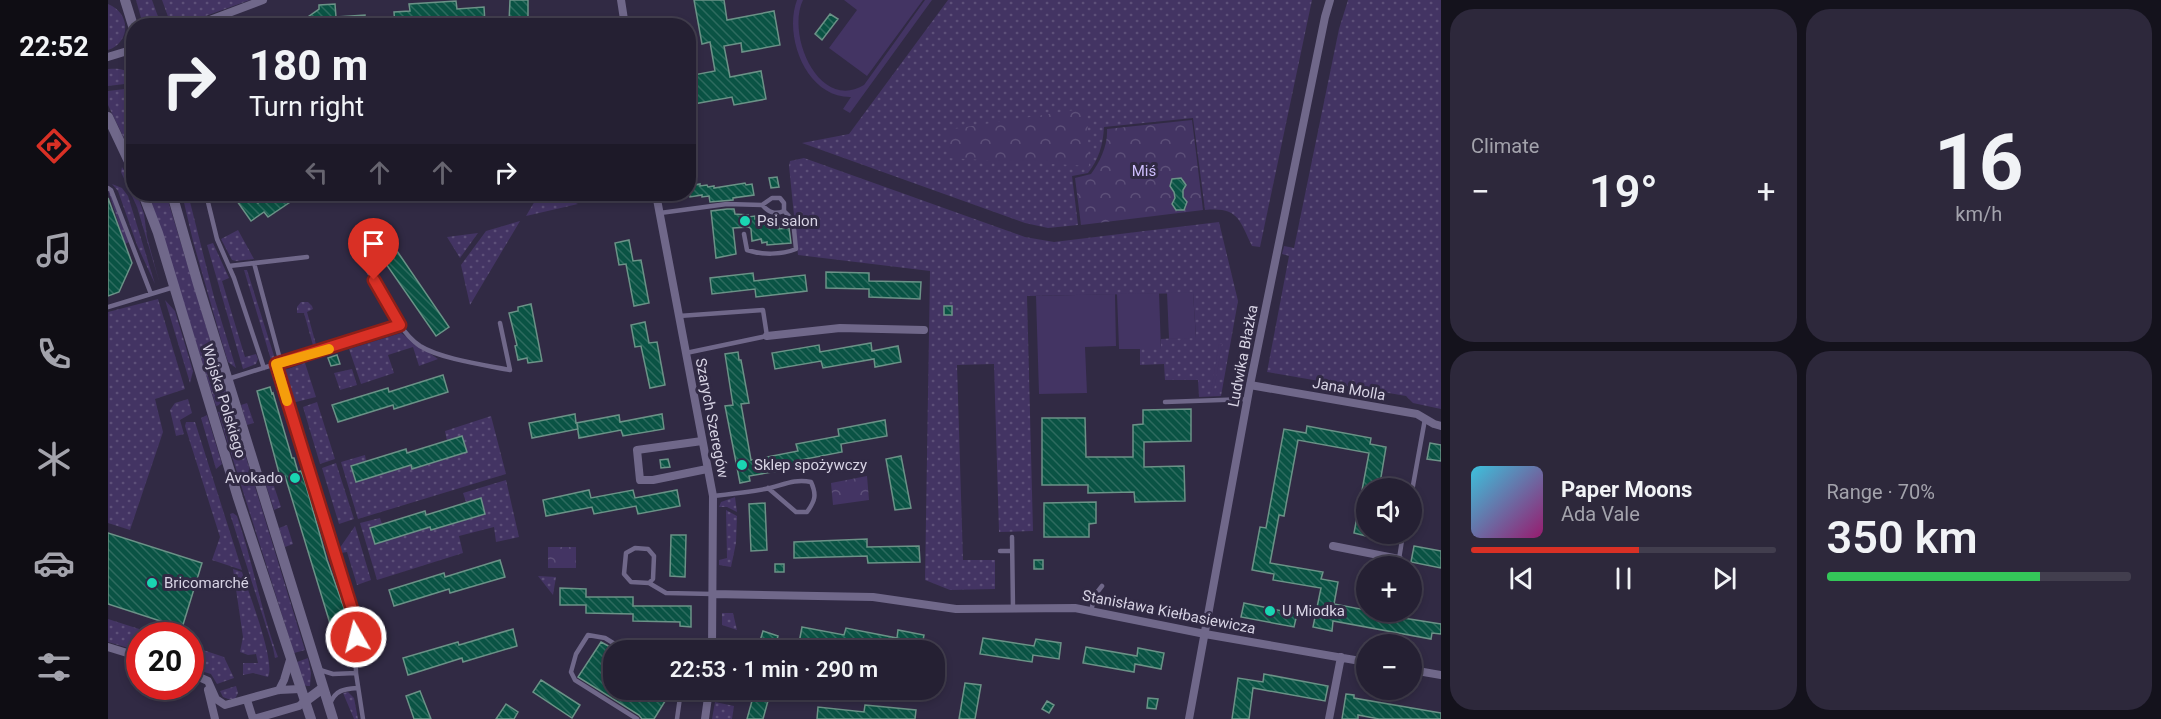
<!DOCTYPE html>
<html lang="en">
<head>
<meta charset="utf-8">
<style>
  :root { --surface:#252033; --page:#2d283b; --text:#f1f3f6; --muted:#a3a3ac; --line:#423e4e; --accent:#d93025 }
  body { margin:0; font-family:Roboto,sans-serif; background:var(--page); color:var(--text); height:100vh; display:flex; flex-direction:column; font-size:22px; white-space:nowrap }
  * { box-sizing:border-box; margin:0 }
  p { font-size:20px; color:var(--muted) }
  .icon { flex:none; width:33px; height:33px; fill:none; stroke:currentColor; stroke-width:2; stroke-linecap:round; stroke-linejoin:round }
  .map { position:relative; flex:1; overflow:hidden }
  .panel { display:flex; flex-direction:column; gap:9px; padding:9px; background:#14121c; width:720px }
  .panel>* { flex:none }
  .hud { position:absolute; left:18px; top:18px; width:570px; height:183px; border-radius:24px; box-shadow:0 3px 9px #0003,0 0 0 2px var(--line); background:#252033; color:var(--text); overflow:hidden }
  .tools { position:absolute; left:1248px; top:478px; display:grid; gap:12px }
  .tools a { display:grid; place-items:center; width:66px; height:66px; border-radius:50%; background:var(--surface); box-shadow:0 3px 9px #0003,0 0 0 2px var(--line); font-size:30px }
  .speed { position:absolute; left:18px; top:622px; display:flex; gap:12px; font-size:30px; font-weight:700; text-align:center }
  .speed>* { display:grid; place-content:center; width:78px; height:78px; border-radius:50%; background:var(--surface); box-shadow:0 3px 9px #0003,0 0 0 2px var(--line); line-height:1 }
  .speed .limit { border:9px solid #d22; background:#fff; color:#111 }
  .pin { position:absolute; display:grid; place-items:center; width:51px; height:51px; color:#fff; margin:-62px -26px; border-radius:50% 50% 50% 0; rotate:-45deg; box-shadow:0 0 6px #0007 }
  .pin .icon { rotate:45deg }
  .me { position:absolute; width:66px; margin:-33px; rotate:352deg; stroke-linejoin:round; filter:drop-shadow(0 0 4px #0008) }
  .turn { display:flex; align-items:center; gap:21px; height:126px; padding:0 24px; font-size:27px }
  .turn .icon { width:78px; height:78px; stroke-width:2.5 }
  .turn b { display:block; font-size:42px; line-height:51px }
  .lanes { display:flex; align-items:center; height:57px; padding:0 24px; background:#0003; justify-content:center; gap:30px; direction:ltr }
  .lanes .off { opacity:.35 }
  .big { font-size:45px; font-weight:600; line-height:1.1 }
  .panel .card { flex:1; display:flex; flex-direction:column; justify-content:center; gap:9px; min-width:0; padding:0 21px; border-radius:24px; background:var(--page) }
  .panel .dial { align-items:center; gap:0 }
  .dial b { font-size:78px; line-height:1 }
  .song { display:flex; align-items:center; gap:18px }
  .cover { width:72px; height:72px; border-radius:9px; background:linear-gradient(135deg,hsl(190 70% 55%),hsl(320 70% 35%)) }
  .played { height:6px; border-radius:3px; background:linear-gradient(90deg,var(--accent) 55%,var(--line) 55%) }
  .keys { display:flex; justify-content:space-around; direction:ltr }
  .heat { display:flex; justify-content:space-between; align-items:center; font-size:33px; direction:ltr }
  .charge { height:9px; border-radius:4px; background:linear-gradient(90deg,#34c759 70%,var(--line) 0) }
  .panel .tiles { flex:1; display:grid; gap:9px; grid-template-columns:repeat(2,1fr) }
  .trip { position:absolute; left:495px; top:640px; width:342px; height:60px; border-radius:24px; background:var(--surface); box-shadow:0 3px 9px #0003,0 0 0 2px var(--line); font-weight:600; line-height:60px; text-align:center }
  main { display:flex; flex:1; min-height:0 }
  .tabs { display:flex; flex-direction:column; width:108px; justify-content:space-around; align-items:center; background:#0f0d14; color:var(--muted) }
  .tabs .icon { width:42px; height:42px }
  .tabs .selected { color:var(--accent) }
  .tabs b { font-size:27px; color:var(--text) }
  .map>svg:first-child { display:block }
  .grass { fill:url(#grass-dots) }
  .park { fill:url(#park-crowns) }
  .pitch { fill:#433463 }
  .building { fill:url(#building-back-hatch); stroke:#6b9287; stroke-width:1.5 }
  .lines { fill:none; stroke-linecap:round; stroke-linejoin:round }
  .service { stroke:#70688a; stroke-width:4.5 }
  .minor { stroke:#70688a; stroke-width:8 }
  .tertiary { stroke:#70688a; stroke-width:10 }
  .route-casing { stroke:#8d1f18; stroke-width:15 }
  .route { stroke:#d93025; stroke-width:10 }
  .slow { stroke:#f59e0b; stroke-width:10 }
  .poi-dot { fill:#1ad5b2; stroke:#312a44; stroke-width:2 }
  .labels { text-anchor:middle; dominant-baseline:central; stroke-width:6; stroke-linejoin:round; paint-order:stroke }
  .park-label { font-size:15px; fill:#cfbffe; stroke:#312a44 }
  .poi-label { font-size:15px; fill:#d7d3e4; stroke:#312a44; text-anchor:start }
  .street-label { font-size:15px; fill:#d7d3e4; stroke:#312a44 }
</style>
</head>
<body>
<main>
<nav class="tabs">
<b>22:52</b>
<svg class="icon selected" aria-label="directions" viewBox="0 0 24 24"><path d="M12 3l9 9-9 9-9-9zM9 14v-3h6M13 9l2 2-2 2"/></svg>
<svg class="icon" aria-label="music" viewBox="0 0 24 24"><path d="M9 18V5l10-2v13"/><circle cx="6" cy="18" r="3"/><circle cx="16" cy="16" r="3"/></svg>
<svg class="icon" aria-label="phone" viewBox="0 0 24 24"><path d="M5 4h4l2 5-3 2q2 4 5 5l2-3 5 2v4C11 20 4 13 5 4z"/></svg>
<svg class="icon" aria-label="climate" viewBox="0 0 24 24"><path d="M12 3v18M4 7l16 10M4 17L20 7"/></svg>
<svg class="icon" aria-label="car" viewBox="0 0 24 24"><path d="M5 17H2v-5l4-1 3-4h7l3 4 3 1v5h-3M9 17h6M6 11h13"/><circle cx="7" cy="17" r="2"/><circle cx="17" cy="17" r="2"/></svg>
<svg class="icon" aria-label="filters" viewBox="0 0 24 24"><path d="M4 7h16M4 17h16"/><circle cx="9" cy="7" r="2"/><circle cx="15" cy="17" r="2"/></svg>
</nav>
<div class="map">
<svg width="1333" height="719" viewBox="0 0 1333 719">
  <defs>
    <pattern id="grass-dots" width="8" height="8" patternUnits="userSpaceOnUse" patternTransform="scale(1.5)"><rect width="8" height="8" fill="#433463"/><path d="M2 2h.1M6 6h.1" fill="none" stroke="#5d5079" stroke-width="1.8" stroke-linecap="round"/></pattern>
    <pattern id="park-crowns" width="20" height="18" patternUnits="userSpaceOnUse" patternTransform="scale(1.5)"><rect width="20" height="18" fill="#433463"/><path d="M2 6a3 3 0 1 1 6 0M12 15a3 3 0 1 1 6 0" fill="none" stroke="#5d5079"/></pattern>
    <pattern id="building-back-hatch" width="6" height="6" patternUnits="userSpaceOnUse" patternTransform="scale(1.5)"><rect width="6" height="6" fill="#0a5344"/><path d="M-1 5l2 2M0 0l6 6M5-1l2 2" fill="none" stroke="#2d6b5f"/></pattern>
  </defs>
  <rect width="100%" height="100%" fill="#312a44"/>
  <path class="grass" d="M28,0H44L53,25H35Z
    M54,0H142L70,26L63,25Z
    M840,0H1204L1152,247L1144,246C1131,219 1130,207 1097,210L1085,118L996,127C995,145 991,159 980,173L964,176L970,225L940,228L917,223L694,143L741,134Z
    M1240,0H1333V409L1305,403L1298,396L1159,372L1181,256L1174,254L1176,246L1186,248L1231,29Z
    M0,4C23,13 23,42 0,50Z
    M0,69C10,68 18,69 25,75V83L0,86Z
    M25,88H26L25,157L0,105V91Z
    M696,158L917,237L946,242L1111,222L1130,301L1113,396L1091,397L1090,380H1057L1056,364L1032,365V349H1053V339L1088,337L1085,293L919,296L925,531L891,532L886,364L849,365L855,560H887V589L842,590L817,580L822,271L690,255L681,166L682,161Z
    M14,167L25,185L26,194H29L36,214L39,237L51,281L29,207L13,172Z
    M4,184L14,188L20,196L47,284L29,245L10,191Z
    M0,190L2,192L21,242L17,244Z
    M41,194H58L121,402L108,406Z
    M74,194H80L106,297L128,368L120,362L112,336L85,241Z
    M431,194H448L470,204L418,216Z
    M412,221L362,305L353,265L378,231Z
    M130,230L146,259L128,261L124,260L113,239Z
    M370,233L352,258L339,237Z
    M105,243L121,278L114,281L137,357L148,354L150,359L148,364L135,369L99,245Z
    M136,270H139L167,359L163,360Z
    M50,299L77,389L47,399L55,432L22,530L0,523V312Z
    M57,300L67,311L85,371L82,383Z
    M193,302H200L204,306L205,309L199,312L209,348L206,349L196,313H189V307Z
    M293,333L330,359L311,366L305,347L280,355L286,373L253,384L241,349Z
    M197,363L208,397L184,403L174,371Z
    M244,369L249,385L232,390L226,373Z
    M80,399L84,413L72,420L76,434L68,436L62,410L67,403Z
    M209,402L227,459L212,464L195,407Z
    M139,403L146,423L139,425L133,405Z
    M123,408L197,650L186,653L110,412Z
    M99,415L114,464L108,469L93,418Z
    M383,416L398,474L250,519L233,462L257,455L258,461L243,466L248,482L339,441L337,431Z
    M78,422H87L134,570L104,560L112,537L77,426Z
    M228,463L246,519L231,524L214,468Z
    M162,474L173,507L166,510L155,476Z
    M398,480L411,537L388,542L386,527L351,536L355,553L269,580L252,523L272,518L274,524L262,528L267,543L322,527L323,530L377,514L373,498L358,502L355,493Z
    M627,497L629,512L619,507H611L613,502Z
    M618,510L629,516L628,543L623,567L611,565V560L619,558Z
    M125,513L129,516C145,562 153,611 170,657L167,658L165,648L122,514Z
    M179,525L185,544L177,547L171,528Z
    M247,526L263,580L249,585L239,552L233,553L231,549Z
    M125,569L134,572C140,591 168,662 160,677L145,673L135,675V663H150L148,654L140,655L132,652L135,637Z
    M430,576L448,577L445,595Z
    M614,613H625L629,630L614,625Z
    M0,619L53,636H32L31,651L0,642Z
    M83,646L116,657L126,678L109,684L103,674L83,668Z
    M200,658L203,673L202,686H199L196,685L189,662Z
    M128,686L130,693L127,699H120L115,697L112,691Z
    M240,692L246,698L250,719H246L235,693Z
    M607,702L626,706L624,719H604Z"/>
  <path class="park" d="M979,108L981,166L840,158L839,130Z
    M1084,120L1095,210L973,225L967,178L983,174C992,162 1000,145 999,129Z
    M759,476L761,500L725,505L723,483Z
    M440,547H468V568H440Z"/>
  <path class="pitch" d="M689,0H695C678,35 711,112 756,85L817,0H824L742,113L735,109L743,97C699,98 675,37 689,0Z
    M736,0H815L759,76L721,48L749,10Z
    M1085,292L1088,338L1061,339L1059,293Z
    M1051,293L1053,349H1011L1009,294Z
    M1007,294L1008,346L977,347L979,393L931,394L928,296Z
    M1111,344H1114L1105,396H1102Z"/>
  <path class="building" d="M402,0H420V22H401Z
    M586,0H616L619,20L666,11L672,45L634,52L633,43L616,46L622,77L653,71L658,99L626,105L624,97L580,105V76L607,71L602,42L594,44Z
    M348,1L349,9L376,7L377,23L349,25L348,18L302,21L303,26H287L286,12L302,11L301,4Z
    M227,4L228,17L257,15V26H187L211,9V5Z
    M722,14L730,19L714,40L707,34Z
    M669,177L671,187L663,188L661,178Z
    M1073,178L1078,185L1075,190V197L1079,202L1076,210H1068L1064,204L1067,198L1066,192L1062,186L1064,179Z
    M637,183L638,185L644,184L646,195L625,198V200L602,202L601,196L594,197V195L582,197L580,186L592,184V186L599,185L600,187L606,186V188Z
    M124,194H143L150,203L164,194H194L160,217L156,212L143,221Z
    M0,198L24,263L11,292L0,296Z
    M619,209H626L627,214L640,215V217L647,216V219H660V225L671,224V229L681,228L683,243L659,245V242L654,243L653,239L644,241L643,229L641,227L625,228L628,254L608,258L603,211Z
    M521,240L525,261L533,260L541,303L526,306L518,264L511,265L507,243Z
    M289,251L341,327L328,336L276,261Z
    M718,272L761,273V281L813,282L812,299L761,297V289L718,288Z
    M645,273L646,281L697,275L699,291L648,297L647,289L604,294L602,278Z
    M423,304L434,361L420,363L419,358L410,360L407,346L409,345L401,313L410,311V307Z
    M836,306H844V315H836Z
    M537,322L541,343L549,342L557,385L542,388L533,346L527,347L523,325Z
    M763,343L764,351L790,346L793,362L767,367L766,359L715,368L713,361L667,369L664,353L711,345L712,352Z
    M630,352L631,360H633L641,403L633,404L643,460L690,451L688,444L731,436L730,429L777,420L779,436L733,444L734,452L692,460L693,467L641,476L642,481L632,483L617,406L625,405L617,354Z
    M229,355L232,364L223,366L220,358Z
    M335,375L340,392L286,409L285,405L230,422L224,405L280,388L281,392Z
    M162,387L164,394L165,393L184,458H186L190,472L193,471L197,482L219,560L242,625L224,630L177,476L172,477L149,391Z
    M1083,409V441L1036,442V467L1076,466L1077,501L1027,502L1026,492L980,493V485H934V418H977L978,457H1025V425L1035,424V410Z
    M467,414L468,423L511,415L512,422L554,414L556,429L515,436L513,430L471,438L469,424L470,429L424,438L421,423Z
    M1199,426L1263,438L1262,444L1278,447L1271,489H1258V536L1246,533L1261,453L1190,440L1176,516L1171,515L1162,563L1215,572L1213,579L1230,582L1226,604L1258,610V612L1333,624V634L1324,633L1323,639L1225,621L1224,631L1205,627L1213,588L1165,580L1166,574L1144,570L1152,527L1158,528L1176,429L1198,433Z
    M354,436L359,452L304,469L303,465L248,482L243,466L298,449L299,453Z
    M1322,443L1333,445V461L1319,459Z
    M793,456L803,508L787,510L778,459Z
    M560,459L562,467L553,468L552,460Z
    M481,490L483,498L525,490L527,498L569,490L572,506L530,514L528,506L486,514L484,507L438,516L435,500Z
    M373,498L377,514L323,530L322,527L267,544L262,528L317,511L318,515Z
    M988,502V523L981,524V537H936V503Z
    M657,503L659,550L643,551L641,504Z
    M0,533L94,563L74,628L0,604Z
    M563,535H578L577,577L562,576Z
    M759,539V547L811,546L812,562L760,563L759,556L686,558V542Z
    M1306,546L1333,551V568L1303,562Z
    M392,560L397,577L342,593L341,589L286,606L281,590L336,573L337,577Z
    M926,560H935V569H926Z
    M667,564H676V572H667Z
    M452,588L478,589V597H525V606H583V627L572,626V622L525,621V614L478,613V605H452Z
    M1136,603L1189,614L1186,627L1133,617Z
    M694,627L736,635L738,628L789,638L790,630L816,635L813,651L787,646L786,651H773L735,644L732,651L691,643Z
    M405,629L409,646L355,662L354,658L300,675L295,658L350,642L351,645Z
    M655,631L670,636L666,651H649Z
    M875,638L926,646L928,639L953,643L951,659L925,655L924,662L872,654Z
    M493,642L506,649V690H564L546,719H534L531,715L470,677Z
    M978,647L1029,656L1030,648L1056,653L1053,669L1027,664L1026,672L975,663Z
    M1156,674L1220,686L1217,701L1145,688L1141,719H1124L1130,678L1155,682Z
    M433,680L472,705L464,718L425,692Z
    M857,683L873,685L867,719H851Z
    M647,690H663L655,719H639Z
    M312,691L323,719H306L298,696Z
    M1238,694L1246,695V698L1333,713V719H1271L1250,715V719H1234Z
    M1040,698L1050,699L1048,709L1039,708Z
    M939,701L946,705L941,713L934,709Z
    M398,704L410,712L406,719H388Z
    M757,705L808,710L807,719H709L710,707L756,712Z"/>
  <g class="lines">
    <path class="service" d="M0,188L3,190L43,294
      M98,194L109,239L126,278L156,368
      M552,213L619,204L654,205L664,198H672L676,203V211C666,215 661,212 654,205
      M636,234L639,250C654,255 673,255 688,249L685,220L676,211
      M146,263L173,363
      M121,266L199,257
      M257,266C272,289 289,331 312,346C333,359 377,365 402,370L392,323
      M0,307L66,287
      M571,316L655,310L659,336L578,353
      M168,364L247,622L248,673L255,719
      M120,379L292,325
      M1057,402L1140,399
      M1304,491L1317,419
      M605,496C622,494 640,492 657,489C673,486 686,478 703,482C709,495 707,501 699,512H688L660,488
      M904,537L905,609
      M892,551H904
      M1287,567L1291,559L1295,534
      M541,583L523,582L516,574L518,553L527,548L540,549L546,556L545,579L541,583L558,593L605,594
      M983,611L987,595L994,586
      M518,651L497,638L480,635L468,654L463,672L467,680L529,719
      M212,670L225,674L248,673
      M581,690L600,697
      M222,704C227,690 236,689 249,688
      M569,719L573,690"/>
    <path class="minor" d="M513,0L517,26
      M86,26L155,0
      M0,57L26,49
      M548,194L605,496L604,651
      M659,336L732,328L816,330
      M1142,385L1309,414L1326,424L1333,426
      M594,441L529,450L532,480H545L599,469
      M1225,546L1291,559
      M605,594L765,597L848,609L967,608L1097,634L1258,662
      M0,647L32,657
      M1304,670L1333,675
      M82,673L100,681L108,699L117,705L171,690L192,689
      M100,690L107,719
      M171,690L176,680L182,660
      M139,700L145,719
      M146,719L191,706L196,702
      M597,719L601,690
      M1081,719L1142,385L1217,17L1222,0
      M1221,719L1233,657"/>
    <path class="tertiary" d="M17,0L26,29
      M0,117L26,172
      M35,194L50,233L130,498L203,719
      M64,194L90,284L225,719
      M196,702L215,688"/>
  </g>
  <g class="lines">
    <g class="route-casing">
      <path id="route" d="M248,637V622L168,364L292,325L266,280"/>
    </g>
    <use href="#route" class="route"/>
    <path class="slow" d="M179,401L168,364L221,349"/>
  </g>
  <g class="poi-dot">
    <circle cx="637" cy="221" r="6"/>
    <circle cx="634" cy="465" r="6"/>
    <circle cx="187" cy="478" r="6"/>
    <circle cx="44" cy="583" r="6"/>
    <circle cx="1162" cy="611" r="6"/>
  </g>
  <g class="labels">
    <g class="park-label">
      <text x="1036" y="171">Miś</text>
    </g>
    <g class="poi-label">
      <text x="649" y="221">Psi salon</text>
      <text x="646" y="465">Sklep spożywczy</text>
      <text x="175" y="478" text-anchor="end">Avokado</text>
      <text x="56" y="583">Bricomarché</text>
      <text x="1174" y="611">U Miodka</text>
    </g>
    <g class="street-label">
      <text transform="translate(1135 356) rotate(-79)">Ludwika Błażka</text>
      <text transform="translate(1241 389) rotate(10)">Jana Molla</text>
      <text transform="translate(116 401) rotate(73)">Wojska Polskiego</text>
      <text transform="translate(604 418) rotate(79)">Szarych Szeregów</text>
      <text transform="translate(1061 612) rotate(11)">Stanisława Kiełbasiewicza</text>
    </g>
  </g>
</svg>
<div class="tools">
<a><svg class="icon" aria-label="sound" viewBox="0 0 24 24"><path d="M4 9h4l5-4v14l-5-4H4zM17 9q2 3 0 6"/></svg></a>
<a>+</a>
<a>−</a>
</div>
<div class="speed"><div class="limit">20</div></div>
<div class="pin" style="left:266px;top:280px;background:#d93025"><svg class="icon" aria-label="arrive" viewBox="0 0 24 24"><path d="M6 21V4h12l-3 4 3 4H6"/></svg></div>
<svg class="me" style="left:248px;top:637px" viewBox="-20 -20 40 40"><circle r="17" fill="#d93025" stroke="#fff" stroke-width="3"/><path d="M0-11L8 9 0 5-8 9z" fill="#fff"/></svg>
<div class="trip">22:53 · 1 min · 290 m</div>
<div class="hud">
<div class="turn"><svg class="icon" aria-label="right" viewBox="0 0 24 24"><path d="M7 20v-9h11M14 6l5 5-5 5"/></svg><div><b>180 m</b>Turn right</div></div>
<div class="lanes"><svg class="icon off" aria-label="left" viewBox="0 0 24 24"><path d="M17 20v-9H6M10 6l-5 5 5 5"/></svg><svg class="icon off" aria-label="ahead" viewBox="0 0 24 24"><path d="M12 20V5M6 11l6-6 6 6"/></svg><svg class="icon off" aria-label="ahead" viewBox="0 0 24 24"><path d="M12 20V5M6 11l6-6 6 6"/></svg><svg class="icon" aria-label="right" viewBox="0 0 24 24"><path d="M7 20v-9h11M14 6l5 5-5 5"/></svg></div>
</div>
</div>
<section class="panel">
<div class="tiles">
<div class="card"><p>Climate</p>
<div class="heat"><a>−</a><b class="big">19°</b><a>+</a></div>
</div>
<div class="card dial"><b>16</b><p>km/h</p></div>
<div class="card">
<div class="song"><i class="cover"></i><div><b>Paper Moons</b><p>Ada Vale</p></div></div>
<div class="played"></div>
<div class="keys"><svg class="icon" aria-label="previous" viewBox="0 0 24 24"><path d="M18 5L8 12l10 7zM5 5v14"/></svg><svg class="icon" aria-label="pause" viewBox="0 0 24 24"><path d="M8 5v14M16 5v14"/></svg><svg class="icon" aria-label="next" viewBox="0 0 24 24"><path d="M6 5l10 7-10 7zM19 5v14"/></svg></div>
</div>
<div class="card"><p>Range · 70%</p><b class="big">350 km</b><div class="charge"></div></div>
</div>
</section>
</main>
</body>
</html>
